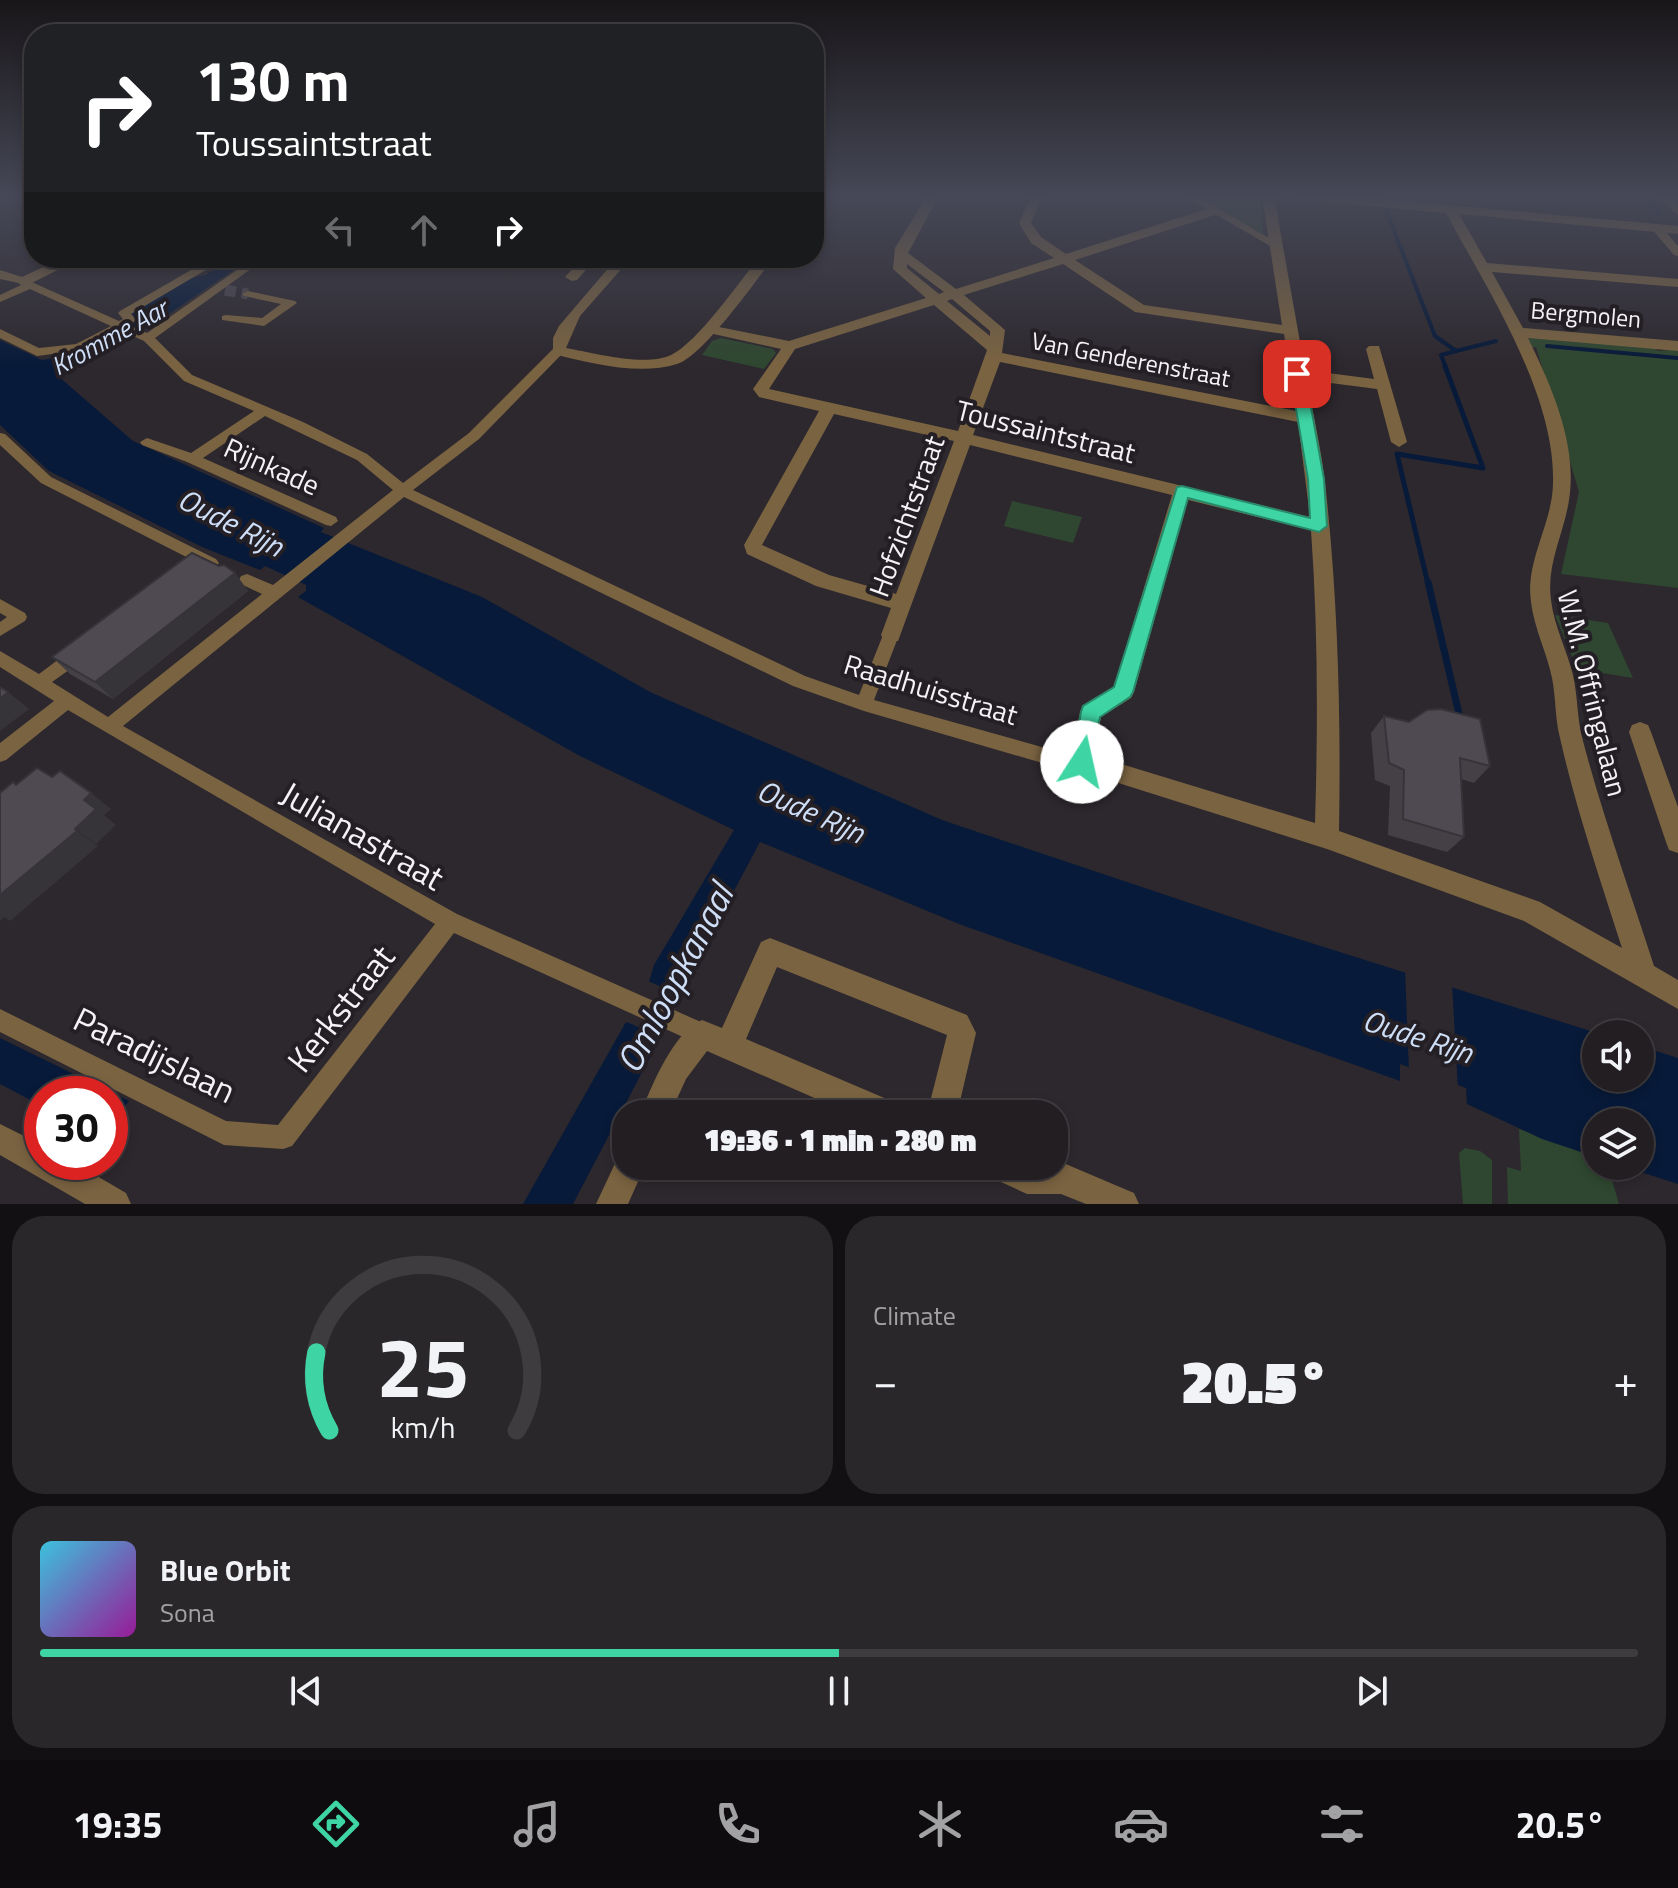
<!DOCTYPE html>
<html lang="en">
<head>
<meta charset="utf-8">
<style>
  :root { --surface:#221e22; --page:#2a272a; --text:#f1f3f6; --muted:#a2a2a5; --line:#3f3c40; --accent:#3ed4a3 }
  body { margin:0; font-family:"Titillium Web",sans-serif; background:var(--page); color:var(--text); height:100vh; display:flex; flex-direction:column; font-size:30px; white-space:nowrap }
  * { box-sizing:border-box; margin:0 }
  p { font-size:26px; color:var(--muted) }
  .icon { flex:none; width:44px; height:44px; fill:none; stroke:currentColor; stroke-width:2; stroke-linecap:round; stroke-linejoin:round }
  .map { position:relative; height:1204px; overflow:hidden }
  .details { display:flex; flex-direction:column; gap:12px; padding:12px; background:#131013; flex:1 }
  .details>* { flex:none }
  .banner { position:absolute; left:24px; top:24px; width:800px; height:244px; border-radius:32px; box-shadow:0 4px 12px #0003,0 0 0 2px var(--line); background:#202124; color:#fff; overflow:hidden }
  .fabs { position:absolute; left:1582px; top:1020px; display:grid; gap:16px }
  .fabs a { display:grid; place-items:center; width:72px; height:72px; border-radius:50%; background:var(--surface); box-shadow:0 4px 12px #0003,0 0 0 2px var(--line); font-size:40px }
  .speed { position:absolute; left:24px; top:1076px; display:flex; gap:16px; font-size:40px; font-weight:700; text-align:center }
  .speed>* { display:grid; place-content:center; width:104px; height:104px; border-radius:50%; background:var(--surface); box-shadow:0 4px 12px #0003,0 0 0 2px var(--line); line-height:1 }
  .speed .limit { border:12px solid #d22; background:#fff; color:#111 }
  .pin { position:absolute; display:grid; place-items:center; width:68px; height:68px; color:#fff; margin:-34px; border-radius:16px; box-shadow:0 4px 12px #0006 }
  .me { position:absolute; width:88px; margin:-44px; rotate:10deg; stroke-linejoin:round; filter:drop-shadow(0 0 6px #0008) }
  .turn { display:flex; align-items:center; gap:28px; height:168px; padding:0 40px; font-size:36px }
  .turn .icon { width:104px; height:104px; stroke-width:2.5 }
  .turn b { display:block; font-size:56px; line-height:68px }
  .lanes { display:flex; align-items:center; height:76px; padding:0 40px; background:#0003; justify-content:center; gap:40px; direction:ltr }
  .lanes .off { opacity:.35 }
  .big { font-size:60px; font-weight:800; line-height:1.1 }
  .details .card { flex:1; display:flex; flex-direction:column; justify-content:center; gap:12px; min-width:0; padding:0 28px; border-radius:32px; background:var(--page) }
  .details .dial { align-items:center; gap:0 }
  .dial svg { height:208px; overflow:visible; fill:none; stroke:var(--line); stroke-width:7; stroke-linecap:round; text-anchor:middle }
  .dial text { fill:var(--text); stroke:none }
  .song { display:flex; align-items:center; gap:24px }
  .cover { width:96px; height:96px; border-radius:12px; background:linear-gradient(135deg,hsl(190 70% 55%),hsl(300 70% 35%)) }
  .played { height:8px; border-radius:4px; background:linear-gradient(90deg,var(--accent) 50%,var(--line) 50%) }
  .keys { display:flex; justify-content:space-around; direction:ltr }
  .heat { display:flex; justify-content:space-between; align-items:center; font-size:44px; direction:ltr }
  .details .tiles { flex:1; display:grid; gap:12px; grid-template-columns:1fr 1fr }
  .card:last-child { grid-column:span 2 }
  .trip { position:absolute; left:612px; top:1100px; width:456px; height:80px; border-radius:32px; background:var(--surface); box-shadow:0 4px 12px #0003,0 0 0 2px var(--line); font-weight:800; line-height:80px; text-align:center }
  .tabs { display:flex; height:128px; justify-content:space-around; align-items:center; background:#0e0c0e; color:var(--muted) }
  .tabs .icon { width:56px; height:56px }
  .tabs .on { color:var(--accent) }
  .tabs b { font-size:36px; color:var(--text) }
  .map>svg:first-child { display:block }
  .green { fill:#2f4730 }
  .water { fill:#071a39 }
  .pier { fill:#2d282e }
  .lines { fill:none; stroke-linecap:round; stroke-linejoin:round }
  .stream-far2 { stroke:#071a39; stroke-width:4 }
  .stream-far1 { stroke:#071a39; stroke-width:5 }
  .stream { stroke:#071a39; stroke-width:7 }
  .pedestrian-tunnel { stroke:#4b464c; stroke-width:11; stroke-dasharray:11 6; stroke-linecap:butt }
  .pedestrian { fill:#7a6341; fill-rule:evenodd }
  .minor { fill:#7a6341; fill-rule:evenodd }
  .tertiary { fill:#7a6341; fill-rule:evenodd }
  .wall { fill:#444046 }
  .shaded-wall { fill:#373439 }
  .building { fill:#4f4a51; stroke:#373439; stroke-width:2 }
  .route { fill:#3ed4a3; stroke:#288a6a; stroke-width:2 }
  .labels { text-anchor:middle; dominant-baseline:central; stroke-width:8; stroke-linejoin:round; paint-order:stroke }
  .far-street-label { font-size:24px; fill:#f5f2f6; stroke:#231f25 }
  .far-water-label { font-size:26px; font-style:italic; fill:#cedef7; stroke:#231f25 }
  .street-label { font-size:28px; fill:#f5f2f6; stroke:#231f25 }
  .water-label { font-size:30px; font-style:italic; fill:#cedef7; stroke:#231f25 }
  .near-street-label { font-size:34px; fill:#f5f2f6; stroke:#231f25 }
  .near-water-label { font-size:36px; font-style:italic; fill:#cedef7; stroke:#231f25 }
</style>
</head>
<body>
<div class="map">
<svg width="1678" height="1204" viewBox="0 0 1678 1204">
  <rect width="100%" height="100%" fill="#2d282e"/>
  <path class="green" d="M1197,196L1260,198L1263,234Z
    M1524,337L1655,348L1658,351L1678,349V588L1561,574L1579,492L1536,347L1530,348Z
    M721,338L773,349L776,353L764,369L702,355L712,341Z
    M1012,501L1082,517L1073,543L1004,526Z
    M1555,615L1608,623L1633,678L1577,669Z
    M1519,1129L1596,1157V1166H1608L1619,1204H1508L1507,1167L1521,1171Z
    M1465,1148L1480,1151L1492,1160V1204H1463L1459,1153Z"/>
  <path class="water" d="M232,258H251L157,322L58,376L133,441L324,528L321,532L482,597L650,692L942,820L1270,930L1600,1034H1596V1078H1640V1046L1678,1058V1184L1622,1166H1640V1122H1596V1157L1542,1139L1467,1104L1466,1088L1400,1064V1081L959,924L760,842L657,1035L661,1036L573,1204H523L626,1022L628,1023L649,982L654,965L734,830L580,756L298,597L306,591V585L265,566L260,570L202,547L49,471L0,425V340L42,360L67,356L134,323L136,320L132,313L191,278L206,275Z
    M0,1038L129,1101L110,1125V1094H42V1106L0,1084Z"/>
  <path class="pier" d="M1405,969L1452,984L1458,1089L1409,1071Z
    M648,981L678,994L658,1036L627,1022Z"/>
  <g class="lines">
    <path class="stream-far2" d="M1644,196L1659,213
      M1386,210L1435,336L1456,351L1441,355L1446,368
      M1547,346L1678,358
      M1456,351L1496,341"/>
    <path class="stream-far1" d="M1428,584L1397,454L1483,468L1445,366"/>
    <path class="stream" d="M1428,582L1460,718"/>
    <path class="pedestrian-tunnel" d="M225,290L248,294"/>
    <path class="pedestrian" d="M1184,196H1197L1281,245L1272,247Z
      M1651,224H1659L1678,246V256L1674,255L1651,228Z
      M156,258C169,258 194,266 202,265C214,263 222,258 234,258L204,271L131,314L136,320L129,325L147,333L254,258H266L155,338L192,375L303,422L367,454L403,483L469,433L554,348H562V354L479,439L413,490L805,676L859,695L885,630H897L899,635L874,700L1056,751L1089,756L1091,762L1089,768L1082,770L1056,767L864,711L793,686L404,497L123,726L457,914L710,1026L713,1034L710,1042L702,1045L694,1042L454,933L292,1146L283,1149L224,1145L0,1032V1009L226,1121L278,1125L435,924L68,710L6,760L0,762V743L54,701L0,667V651L39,674L71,650H83L85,655L83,660L52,682L108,717L262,594L241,584L239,580L241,576L247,574L273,585L393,490L357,460L265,416L203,458L336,517L338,521L331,526L326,525L187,462L142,445L140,442L147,438L191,453L254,411L184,381L144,341L120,330L83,350L37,356L0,338V329L39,348L76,344L111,326L30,289L0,302V295L21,285L17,282L19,280H27L119,321L123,319L118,313L120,311L191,270Z
      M248,291L295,301L297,303L264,326L222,320V316L226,315L262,318L281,304L244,296L242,294Z
      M0,433L5,434L51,477L216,559L219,563L216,567H206L41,483L0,445Z
      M0,599L25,613L27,617L25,621L0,636V622L7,617L0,613Z"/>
    <path class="minor" d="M927,196H939L908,253L956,289L1054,258L1031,243L1019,223L1031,196H1043L1031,223L1041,237L1066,254L1210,208H1218V214L1075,260L1144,305L1282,325L1262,196H1274L1305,370L1374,379L1366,349L1369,346H1379L1407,442L1399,447L1391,442L1377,389L1307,380C1313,414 1321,448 1325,482C1338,598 1341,715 1339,831L1540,902L1622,948C1600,879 1576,809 1560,738C1555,719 1556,698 1552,678C1547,653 1534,628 1531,602C1525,561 1552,525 1553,484C1556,394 1487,289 1446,213L1302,200L1296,196H1346L1678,226V234L1459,214L1487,263L1678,279V287L1492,272L1523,328L1678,341V351L1528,338C1551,385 1578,445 1569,500C1564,534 1546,564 1551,600C1554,626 1567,650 1573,675C1578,697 1577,720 1583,741C1603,817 1630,891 1654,966L1678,980V1009L1524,921L1327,849L1074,769L1070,762L1080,712L1083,705L1114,687L1172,495L970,445L898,641H884L881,635L891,608L816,586L747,554L744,545L819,411L759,397L753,389L781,349L709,333L702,329L709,325L789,341L926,298L893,269L895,248ZM907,264L944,292L939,294L907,268ZM1063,264L1135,312L1284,334L1296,411L1002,353L1005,330L964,295ZM952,299L990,331V336L947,301ZM934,305L987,350L958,431L769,389L795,349ZM1000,362L1298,422L1310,517L973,435ZM834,414L954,441L896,594L829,575L762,545ZM1188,500L1311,530C1318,628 1318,726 1315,823L1095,756L1101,717L1131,698L1134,692Z
      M1657,196H1670L1678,204V215Z
      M63,258H81L28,285L0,279V270L22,277Z
      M569,258H586L592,263L577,280L572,281L565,277L577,264Z
      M1640,722L1648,725L1651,732L1678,807V853L1669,850L1666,842L1629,732L1632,725Z
      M770,938L967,1015L976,1033L957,1114H927L947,1035L777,967L746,1039L896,1103L900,1114H851L707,1051L686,1079L670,1114H640C652,1086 673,1032 702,1020L722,1028L761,942Z
      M0,1124L42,1145V1162H73L126,1193L131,1204H85L0,1155Z
      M626,1152V1166H645L628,1204H596L619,1155Z
      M1054,1162H1061L1134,1193L1139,1204H1086L1061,1194H1027L990,1177L986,1166H1054Z"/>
    <path class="tertiary" d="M814,196H821L814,201Z
      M617,258H631L580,316L566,348C594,353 645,367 671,355C698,342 738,283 759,258H773C755,282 703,356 677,364C639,376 590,363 553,354V338L559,326Z"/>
  </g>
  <path class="wall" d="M235,573L248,591L113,699L70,674L52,657Z
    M1384,716L1490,766L1474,783L1461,779L1464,837L1447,852L1388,835L1390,786L1375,780L1371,733Z"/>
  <path class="shaded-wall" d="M235,573L248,591L113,699L95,682Z
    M8,692L29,709L0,731V699Z
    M91,793L111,809L104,815L116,825L96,844L75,829L84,800Z
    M77,831L98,846L10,921L4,917L0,921V895Z"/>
  <path class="building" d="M192,553L219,566L224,565L235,573L95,682L52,657Z
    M0,687L8,692L0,699Z
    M1441,709L1480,719L1490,766L1460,758L1464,837L1403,819L1404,770L1389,763L1384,716L1409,722L1427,710Z
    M37,768L52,777L60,771L91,793L84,800L96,809L75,829L77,831L0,895V793L13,782L16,785Z"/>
  <linearGradient id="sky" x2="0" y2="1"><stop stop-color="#191619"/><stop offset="0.54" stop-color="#464857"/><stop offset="1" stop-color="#464857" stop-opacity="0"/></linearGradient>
  <rect width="1678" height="365" fill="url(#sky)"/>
  <path class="route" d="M1297,370L1305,374L1324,479L1327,526L1319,532L1188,498L1133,692L1130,697L1100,717L1089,768L1082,771L1075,768L1072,762L1081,712L1083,706L1114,687L1177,487L1182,486L1310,518L1308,479L1290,374Z"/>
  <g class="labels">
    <g class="far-street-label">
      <text transform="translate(1586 314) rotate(5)">Bergmolen</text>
      <text transform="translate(1131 359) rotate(11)">Van Genderenstraat</text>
    </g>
    <g class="far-water-label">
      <text transform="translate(109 337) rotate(-29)">Kromme Aar</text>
    </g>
    <g class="street-label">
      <text transform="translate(1046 431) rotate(14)">Toussaintstraat</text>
      <text transform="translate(272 466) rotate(24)">Rijnkade</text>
      <text transform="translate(906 516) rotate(-70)">Hofzichtstraat</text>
      <text transform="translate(931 689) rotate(17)">Raadhuisstraat</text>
      <text transform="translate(1593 693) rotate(76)">W.M. Offringalaan</text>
    </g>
    <g class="water-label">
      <text transform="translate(231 522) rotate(27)">Oude Rijn</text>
      <text transform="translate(811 811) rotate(24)">Oude Rijn</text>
      <text transform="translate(1418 1036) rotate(18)">Oude Rijn</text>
    </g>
    <g class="near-street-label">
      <text transform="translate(363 835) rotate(30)">Julianastraat</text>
      <text transform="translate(340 1008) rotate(-52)">Kerkstraat</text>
      <text transform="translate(155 1054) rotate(26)">Paradijslaan</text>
    </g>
    <g class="near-water-label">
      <text transform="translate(674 978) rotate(-62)">Omloopkanaal</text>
    </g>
  </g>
</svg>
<div class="fabs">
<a><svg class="icon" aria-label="sound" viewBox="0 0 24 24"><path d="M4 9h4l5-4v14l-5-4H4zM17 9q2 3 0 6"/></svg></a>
<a><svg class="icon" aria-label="layers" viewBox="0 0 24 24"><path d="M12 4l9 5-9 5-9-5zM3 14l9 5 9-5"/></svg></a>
</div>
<div class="speed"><div class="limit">30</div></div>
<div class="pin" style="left:1297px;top:374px;background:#d93025"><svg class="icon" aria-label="arrive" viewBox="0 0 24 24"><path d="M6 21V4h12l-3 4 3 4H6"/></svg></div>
<svg class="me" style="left:1082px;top:762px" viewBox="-20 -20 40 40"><circle r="19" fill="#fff"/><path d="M0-13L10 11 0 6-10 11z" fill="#3ed4a3"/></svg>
<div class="trip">19:36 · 1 min · 280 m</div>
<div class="banner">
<div class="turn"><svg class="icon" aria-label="right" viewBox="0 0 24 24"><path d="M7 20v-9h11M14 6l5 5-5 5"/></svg><div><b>130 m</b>Toussaintstraat</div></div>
<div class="lanes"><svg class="icon off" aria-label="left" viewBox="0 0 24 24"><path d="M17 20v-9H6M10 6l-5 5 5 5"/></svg><svg class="icon off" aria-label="ahead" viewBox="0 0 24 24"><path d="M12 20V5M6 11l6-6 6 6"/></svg><svg class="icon" aria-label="right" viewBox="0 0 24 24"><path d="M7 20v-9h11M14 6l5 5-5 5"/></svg></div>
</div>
</div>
<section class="details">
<div class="tiles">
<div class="card dial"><svg viewBox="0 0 100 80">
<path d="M14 69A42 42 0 1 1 86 69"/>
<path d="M14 69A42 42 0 0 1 9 39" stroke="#3ed4a3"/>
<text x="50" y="56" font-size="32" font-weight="700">25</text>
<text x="50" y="72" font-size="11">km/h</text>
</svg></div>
<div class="card"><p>Climate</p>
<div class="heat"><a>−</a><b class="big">20.5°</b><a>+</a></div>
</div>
<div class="card">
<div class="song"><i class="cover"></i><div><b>Blue Orbit</b><p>Sona</p></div></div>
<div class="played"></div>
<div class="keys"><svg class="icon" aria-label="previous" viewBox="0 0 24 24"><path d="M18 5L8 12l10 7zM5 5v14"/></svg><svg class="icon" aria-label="pause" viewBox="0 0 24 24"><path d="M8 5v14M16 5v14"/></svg><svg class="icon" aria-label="next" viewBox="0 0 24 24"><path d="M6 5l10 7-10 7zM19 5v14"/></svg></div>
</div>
</div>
</section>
<nav class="tabs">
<b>19:35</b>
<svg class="icon on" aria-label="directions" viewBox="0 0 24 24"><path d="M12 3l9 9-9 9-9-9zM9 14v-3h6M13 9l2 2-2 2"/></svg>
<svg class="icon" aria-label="music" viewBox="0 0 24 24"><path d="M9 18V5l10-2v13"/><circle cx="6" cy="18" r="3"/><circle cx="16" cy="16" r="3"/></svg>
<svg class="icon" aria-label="phone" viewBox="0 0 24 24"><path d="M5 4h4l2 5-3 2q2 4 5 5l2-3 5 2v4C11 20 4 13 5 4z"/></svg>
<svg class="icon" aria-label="climate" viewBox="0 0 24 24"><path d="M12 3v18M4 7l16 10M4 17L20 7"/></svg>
<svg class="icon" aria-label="car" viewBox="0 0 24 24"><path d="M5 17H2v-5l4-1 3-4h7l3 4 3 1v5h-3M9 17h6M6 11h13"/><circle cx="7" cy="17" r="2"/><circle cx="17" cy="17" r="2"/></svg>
<svg class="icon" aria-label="filters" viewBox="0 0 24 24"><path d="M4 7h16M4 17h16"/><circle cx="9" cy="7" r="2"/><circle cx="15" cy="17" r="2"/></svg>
<b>20.5°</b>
</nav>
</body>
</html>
